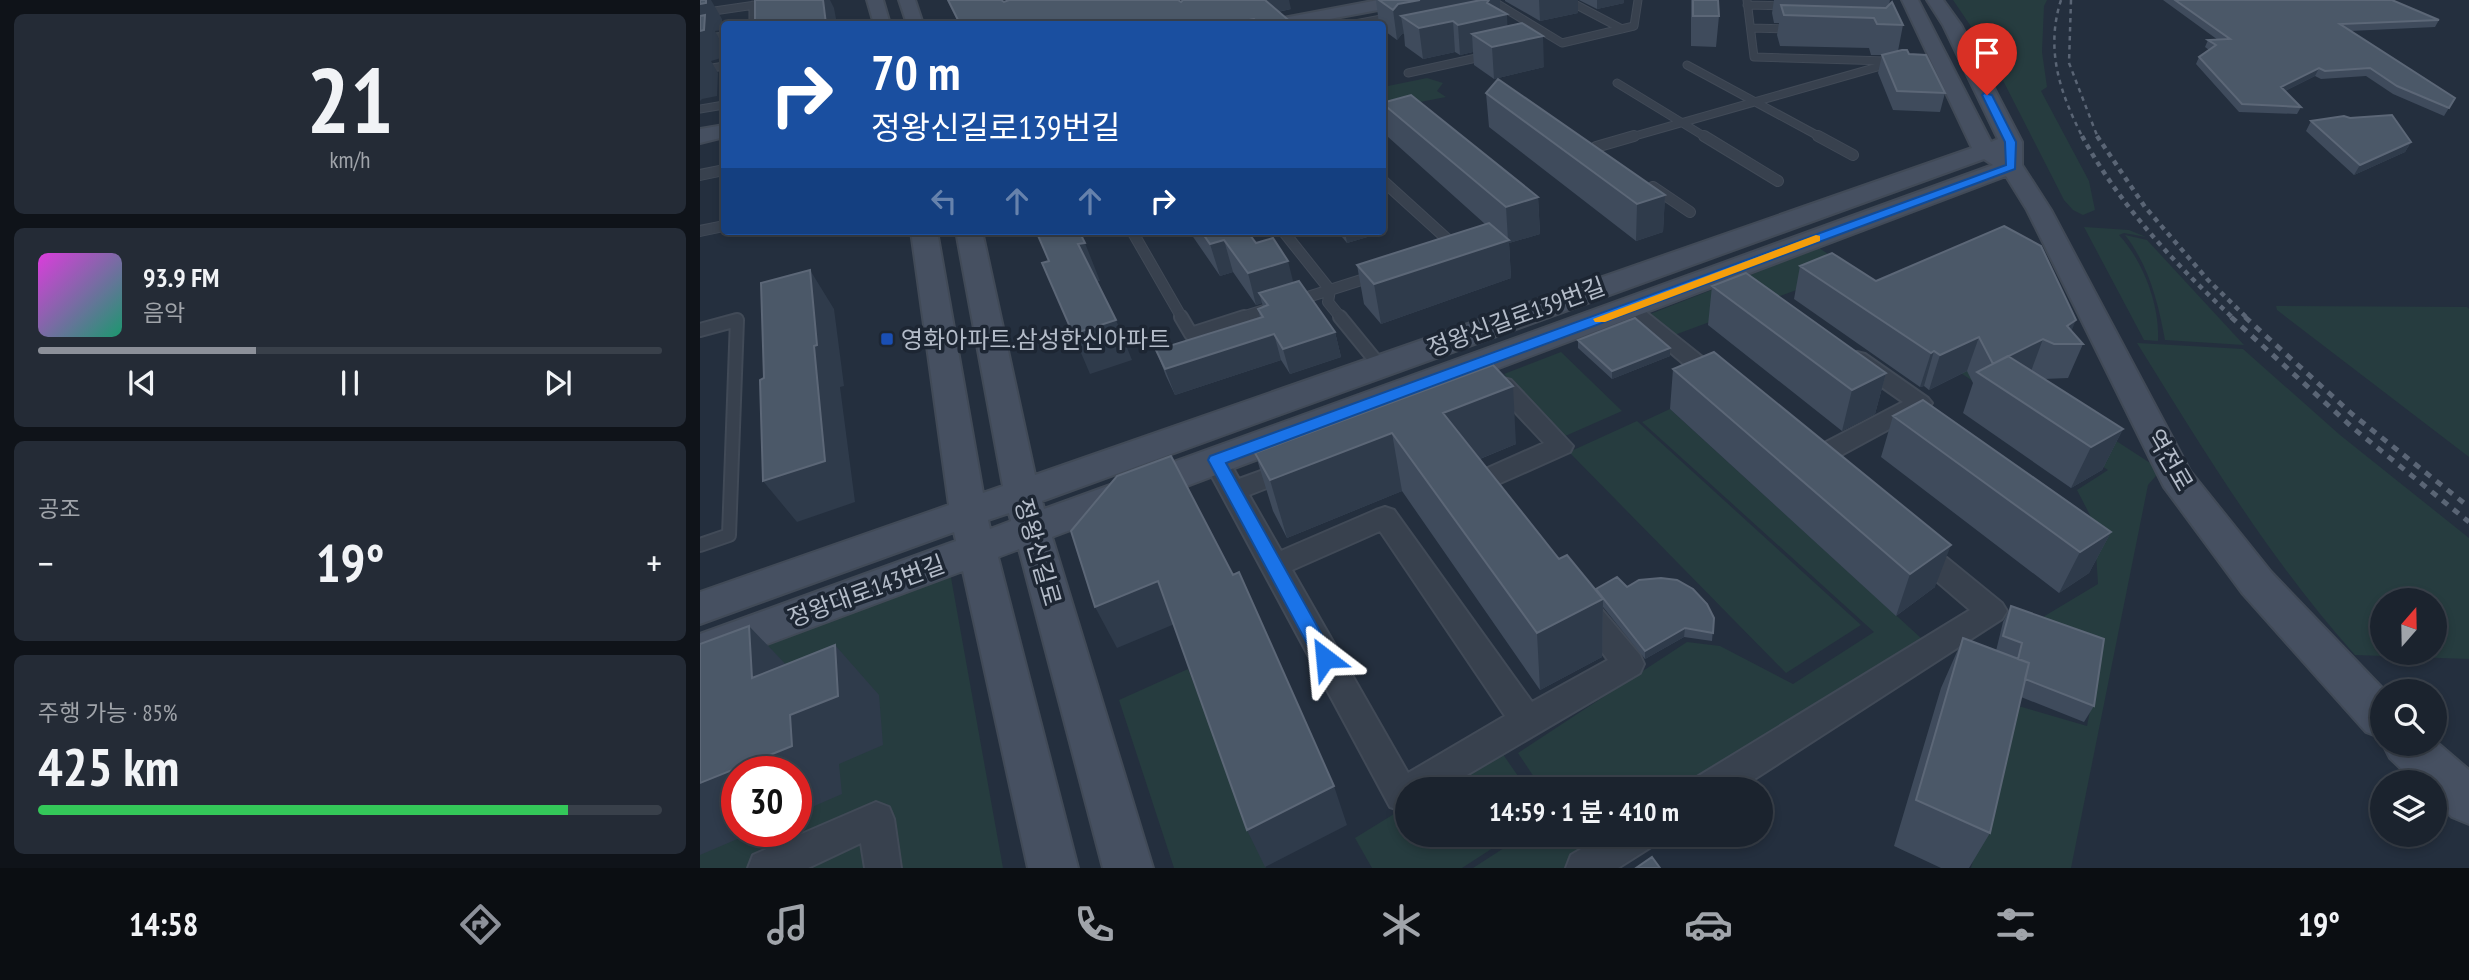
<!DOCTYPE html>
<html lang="ko">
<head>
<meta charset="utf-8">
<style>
  :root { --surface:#1b232e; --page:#242b36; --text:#f1f3f6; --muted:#a0a4aa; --line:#39404a; --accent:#8c9099 }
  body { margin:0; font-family:"PT Sans Narrow","Noto Sans KR",sans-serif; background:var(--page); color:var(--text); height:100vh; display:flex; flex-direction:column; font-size:26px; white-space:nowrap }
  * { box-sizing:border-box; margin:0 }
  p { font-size:23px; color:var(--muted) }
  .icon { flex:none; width:38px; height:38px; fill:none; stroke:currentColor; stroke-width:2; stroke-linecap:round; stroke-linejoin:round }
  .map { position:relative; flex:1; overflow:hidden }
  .sheet { display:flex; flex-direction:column; gap:14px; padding:14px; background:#0f1319; width:700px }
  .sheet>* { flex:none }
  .guide { position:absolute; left:21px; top:21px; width:665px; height:214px; border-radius:7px; box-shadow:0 4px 10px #0003,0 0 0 2px var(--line); background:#1a4fa0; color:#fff; overflow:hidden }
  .needle { width:46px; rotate:20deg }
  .tools { position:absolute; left:1670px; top:588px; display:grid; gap:14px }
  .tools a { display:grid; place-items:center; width:77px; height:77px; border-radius:50%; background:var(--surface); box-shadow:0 4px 10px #0003,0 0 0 2px var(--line); font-size:35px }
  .speed { position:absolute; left:21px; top:756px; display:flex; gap:14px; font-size:35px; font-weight:700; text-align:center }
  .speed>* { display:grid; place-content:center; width:91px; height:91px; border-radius:50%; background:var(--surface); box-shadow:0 4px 10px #0003,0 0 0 2px var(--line); line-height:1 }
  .speed .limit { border:10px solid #d22; background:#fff; color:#111 }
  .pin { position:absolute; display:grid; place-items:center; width:60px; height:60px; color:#fff; margin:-72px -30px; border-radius:50% 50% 50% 0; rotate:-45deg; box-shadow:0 0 7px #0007 }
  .pin .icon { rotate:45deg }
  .me { position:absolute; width:77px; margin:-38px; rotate:331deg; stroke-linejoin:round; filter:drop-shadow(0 0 5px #0008) }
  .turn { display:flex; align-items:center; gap:24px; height:147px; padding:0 35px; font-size:32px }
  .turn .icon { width:91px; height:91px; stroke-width:2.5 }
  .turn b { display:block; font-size:49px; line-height:60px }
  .lanes { display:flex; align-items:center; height:66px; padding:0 35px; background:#0003; justify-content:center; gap:35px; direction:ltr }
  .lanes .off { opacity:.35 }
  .big { font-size:52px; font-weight:600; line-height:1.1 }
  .sheet .widget { flex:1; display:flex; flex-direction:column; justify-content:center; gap:10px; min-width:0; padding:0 24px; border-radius:10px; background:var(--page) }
  .sheet .dial { align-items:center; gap:0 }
  .dial b { font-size:91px; line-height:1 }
  .song { display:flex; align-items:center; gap:21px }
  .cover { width:84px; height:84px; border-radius:10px; background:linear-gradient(135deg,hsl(300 70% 55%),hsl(160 70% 35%)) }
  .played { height:7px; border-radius:4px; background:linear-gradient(90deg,var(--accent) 35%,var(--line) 35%) }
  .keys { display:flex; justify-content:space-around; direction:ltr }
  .heat { display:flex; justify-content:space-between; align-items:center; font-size:38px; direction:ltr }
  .charge { height:10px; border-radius:5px; background:linear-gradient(90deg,#34c759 85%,var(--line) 0) }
  .trip { position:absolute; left:695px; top:777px; width:378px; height:70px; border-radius:35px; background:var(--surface); box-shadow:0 4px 10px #0003,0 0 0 2px var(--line); font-weight:600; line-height:70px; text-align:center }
  .dock { display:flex; height:112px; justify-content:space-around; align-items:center; background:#0b0e12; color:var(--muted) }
  .dock .icon { width:49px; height:49px }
  .dock .selected { color:var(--accent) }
  .dock b { font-size:32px; color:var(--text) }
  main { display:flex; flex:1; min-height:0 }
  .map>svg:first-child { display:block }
  .green { fill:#263c3f; fill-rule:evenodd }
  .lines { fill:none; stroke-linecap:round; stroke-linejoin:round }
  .lane-far2-casing { stroke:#414a57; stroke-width:9 }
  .lane-far1-casing { stroke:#414a57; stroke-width:12 }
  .lane-casing { stroke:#414a57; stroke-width:16 }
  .street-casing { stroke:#414a57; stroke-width:4 }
  .secondary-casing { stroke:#414a57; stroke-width:4 }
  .lane-far2 { stroke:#38414e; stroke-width:7 }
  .lane-far1 { stroke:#38414e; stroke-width:10 }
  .lane { stroke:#38414e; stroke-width:12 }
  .street { fill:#38414e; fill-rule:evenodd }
  .secondary { fill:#465061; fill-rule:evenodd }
  .rail-far2 { stroke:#5a6575; stroke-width:2.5; stroke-dasharray:4.5 4.5; stroke-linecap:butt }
  .rail-far1 { stroke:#5a6575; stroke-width:4.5; stroke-dasharray:5 5; stroke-linecap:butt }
  .rail { stroke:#5a6575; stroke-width:5; stroke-dasharray:7 7; stroke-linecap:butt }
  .wall { fill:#3f4b5c }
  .shaded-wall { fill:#2f3b4b }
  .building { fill:#4b5868; stroke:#5c6777; stroke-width:2 }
  .route { fill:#1a73e8; stroke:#114b97; stroke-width:2 }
  .slow { fill:#f59e0b }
  .transit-dot { fill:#1a4fb4; stroke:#1d2633; stroke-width:2.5 }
  .labels { text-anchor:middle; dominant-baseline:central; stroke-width:7; stroke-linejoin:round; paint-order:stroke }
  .street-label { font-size:24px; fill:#b4bcc9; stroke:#1d2633 }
  .poi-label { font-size:24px; fill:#b4bcc9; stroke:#1d2633; text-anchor:start }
</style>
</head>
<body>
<main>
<section class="sheet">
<div class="widget dial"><b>21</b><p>km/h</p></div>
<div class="widget">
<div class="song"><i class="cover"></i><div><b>93.9 FM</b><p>음악</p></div></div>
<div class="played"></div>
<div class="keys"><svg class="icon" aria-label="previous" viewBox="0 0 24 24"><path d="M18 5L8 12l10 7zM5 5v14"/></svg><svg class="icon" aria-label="pause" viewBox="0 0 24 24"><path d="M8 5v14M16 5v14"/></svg><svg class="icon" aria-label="next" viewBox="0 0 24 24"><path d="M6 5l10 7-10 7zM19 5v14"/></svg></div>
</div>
<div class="widget"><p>공조</p>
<div class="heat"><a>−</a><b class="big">19°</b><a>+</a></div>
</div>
<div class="widget"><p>주행 가능 · 85%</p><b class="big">425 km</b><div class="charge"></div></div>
</section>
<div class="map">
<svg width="1769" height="868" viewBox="0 0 1769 868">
  <rect width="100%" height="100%" fill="#242f3e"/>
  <path class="green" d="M1253,0H1347L1344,6L1342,52L1347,87L1341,91L1389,181L1395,210L1383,215L1373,210L1364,200L1289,53Z
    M727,78L743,83L737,91L746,97L715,103L700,99L683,110V87Z
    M1384,227L1429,230L1446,237L1424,233L1419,235C1443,261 1460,305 1458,341L1444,340Z
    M1425,235L1447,240L1544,345L1465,340C1458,302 1449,266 1425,235Z
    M1119,248L1461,470L1448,485L1371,868H1271L1315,705L1387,726L1402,649L1333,623L1398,584L1394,523L1377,490L1408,470L1121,281L969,337L945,316Z
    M1576,306L1767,307L1769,309V457L1577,310Z
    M1437,343L1543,349L1640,435L1769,538V659L1655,655C1570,560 1504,451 1437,343ZM1682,600H1734V653H1682Z
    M861,352L922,411L863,437L804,374Z
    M970,409L1233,649L1009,789H842L818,753L987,642L1020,646L1093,684L1174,632L942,422Z
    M937,421L1161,625L1086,673L869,452Z
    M250,572L303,868H0V667ZM37,772H96V831H37Z
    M488,669L566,868H474L419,700Z
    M800,750L827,789H735Z
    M707,806V835H813L762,868H672L655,838Z
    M824,835H936L883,868H773Z"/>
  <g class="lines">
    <g class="lane-far2-casing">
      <path id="lane-far2" d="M791,0L862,43L934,26L938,0
        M867,0L922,29
        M1047,0L1054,57L1186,61
        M53,5V24
        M1047,5L1090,6
        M0,13L69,3V0
        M655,24L692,17
        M1051,28L1092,29
        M0,39L24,36
        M987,65L1122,138
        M0,70L24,66
        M708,73L790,55
        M917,83L1007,138
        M0,109L24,105
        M928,138L1195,62"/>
    </g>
    <g class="lane-far1-casing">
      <path id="lane-far1" d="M1004,136L1078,181
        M1118,136L1153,155
        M896,147L934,136
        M0,175L24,170
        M682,180L757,248
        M953,187L990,212
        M0,231L24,226
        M432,231L482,318
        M583,231L630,290L628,302L641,318
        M595,301L674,276
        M539,318L574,307"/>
    </g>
    <g class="lane-casing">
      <path id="lane" d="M481,317L491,334L544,317
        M640,317L680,366
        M0,330L37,320L29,535L0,545"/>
    </g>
    <g class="street-casing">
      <path id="street" d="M929,302L936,304L1025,375L1028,380L1025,385L1017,387L1009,385L922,312L919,308L922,304Z
        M1157,352L1165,354L1228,398L1232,403L1228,408L1121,466L1112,469L1103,466L1099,460L1103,454L1203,402L1149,364L1146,359L1149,354Z
        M803,378L811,380L873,446L870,452L798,484L806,496L802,503C784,508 777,496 768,481L772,475L844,443L799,395L786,399L778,397L774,392L778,387Z
        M516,451L525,454L539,479L593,459L602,462L606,468L602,474L549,495L581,551L676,510L685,507L694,510L832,702L908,660L867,606L872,598L882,594L892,598L940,655L944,664L940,673L743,789H707V809L702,811L690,807L503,460L507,454ZM680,531L805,716L708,773L592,570Z
        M1216,538L1226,541L1302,603L1307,611L1302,619L1039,789H992L997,777L1270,610L1206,555L1202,548L1206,541Z
        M176,802L189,807L194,819L201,868H165L161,843L108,868H48L53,855Z
        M905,835H956L951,847L918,868H866L871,855Z"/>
    </g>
    <g class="secondary-casing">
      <path id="secondary" d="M167,0H183L190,24H174Z
        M199,0H215L223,24H207Z
        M678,0H713L705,5L603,24H569L578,19Z
        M1202,0H1218L1291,142L1298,139L1243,25L1227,0H1243L1261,25L1322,142V165L1351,210L1490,471L1571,572L1685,691H1682V738L1666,732L1543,594L1464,487L1327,210L1306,176L352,537L453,868H403L319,549L298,557L378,868H328L263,571L0,669V634L256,541L254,532L0,624V592L249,505L211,231H237L283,493L303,486L256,231H282L335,475L1272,148ZM1284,159L1293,165L344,509L342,501ZM309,513L311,521L290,529L288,520Z
        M24,125V137L0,143V129Z
        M1734,740L1769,770V824L1752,817L1734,800V782H1715L1690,758L1683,744H1734Z"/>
    </g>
    <use href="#lane-far2" class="lane-far2"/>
    <use href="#lane-far1" class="lane-far1"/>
    <use href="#lane" class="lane"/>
    <use href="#street" class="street"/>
    <use href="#secondary" class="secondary"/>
    <path class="rail-far2" d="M1361,0C1345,50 1360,93 1383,138
      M1371,0L1369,63L1398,138"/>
    <path class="rail-far1" d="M1382,136C1420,206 1476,265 1533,318
      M1397,136L1445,207L1508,280L1547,318"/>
    <path class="rail" d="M1531,317L1653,428L1769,522
      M1545,317L1652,414L1769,507"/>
  </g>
  <path class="wall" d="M247,0H301L304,2L591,9L578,12L593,24H259Z
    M676,0H800V11L807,26L844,67L794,79L774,65L773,52L760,55L755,52L723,59L705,46L704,34H702L697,40L682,29V24H679Z
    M805,0H878V13L840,21L805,1Z
    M879,0H924V3L897,9Z
    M991,0H1018L1019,16L1016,47L991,46Z
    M1074,0H1190L1189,5L1203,25L1198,51L1209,54L1245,93L1240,112L1193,110L1178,73L1182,55H1171L1169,48L1080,46L1077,35L1079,23H1074L1072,13Z
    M1463,0H1692L1739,20L1735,27L1650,31L1755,98L1744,116L1693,94L1666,76L1621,79L1615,76L1585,91L1601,107L1597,114L1539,112L1496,64L1499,57L1509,50L1505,47L1508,40H1518Z
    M786,93L965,195L963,232L936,241L789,127Z
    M682,102L838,197L840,234L809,243L811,278L681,324L664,304L657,265L785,224L687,136Z
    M1611,121L1711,142L1705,152L1654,175L1606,131Z
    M489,231H547L556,243L593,282L635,332L641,357L590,374L581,360L475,395L466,376L456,350L560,318L558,309L563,307L562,303L556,305L533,272L520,276Z
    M637,231H681V233L647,243Z
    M1100,266L1176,281L1372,331L1383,344L1368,378L1344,379L1423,429L1402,470L1371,488L1263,413L1273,383L1267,371L1229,390L1224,386L1220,387L1094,299Z
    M1012,286L1186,373L1175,414L1142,431L1008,325Z
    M878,340L970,348V356L912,379L878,348Z
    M793,365L816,444L780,459L859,559L896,590L927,587L1014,618L1012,641L984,637L945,659L903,607L902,657L840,690L702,491L587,538L573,511L555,453Z
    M973,369L1235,587L1196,616L970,409Z
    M1193,416L1411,532L1389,573L1359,593L1181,457Z
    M1311,606L1394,706L1384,722L1321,697L1290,833L1269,868H1241L1194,846L1241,688L1263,638L1296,651L1303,622Z"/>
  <path class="shaded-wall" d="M0,0H11L22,19V30L15,31L21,42V58L11,61L18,73L17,96L2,99L0,101Z
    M123,0H130L134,8L137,24H126Z
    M554,0H589L591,9L557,16Z
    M720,0H800V13L807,14L808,43L843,36L844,67L794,79L792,47L772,34L773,52L760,55L758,25L753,21L755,52L723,59L719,28L701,16L704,34H702L697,40L693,10L698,4Z
    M839,0H878V13L840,21Z
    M897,0H924V3L897,9Z
    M554,19L555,24H526Z
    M1619,68L1615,76L1577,95L1581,87Z
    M1711,142L1705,152L1654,175L1660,165Z
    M965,195L963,232L936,241L937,204Z
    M838,197L840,234L809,243L811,278L681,324L674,284L808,240L806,207Z
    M645,231H681V233L647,243Z
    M524,240L533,272L520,276L510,244Z
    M385,243L400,281L394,282L378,244Z
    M588,261L596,293H559L562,303L556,305L548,273Z
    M110,270L134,309L144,386L140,387L155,502L97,522L63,481L114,346Z
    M416,320L432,360L390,374L373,334Z
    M1376,320L1366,344L1367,326Z
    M635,332L641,357L590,374L583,349Z
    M574,334L581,360L475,395L465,369Z
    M1279,337L1267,371L1229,390L1240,355Z
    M1343,339L1330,374L1293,364Z
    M970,348V356L912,379V371Z
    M1234,351L1224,386L1220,387L1231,353Z
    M1186,373L1175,414L1142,431L1152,390Z
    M813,386L816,444L750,471L743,413Z
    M1423,429L1402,470L1371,488L1391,447Z
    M692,433L702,491L587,538L570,480Z
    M1411,532L1389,573L1359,593L1380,552Z
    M1251,545L1235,587L1196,616L1210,574Z
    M458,581L477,623L417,648L395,607Z
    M903,599L902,657L840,690L837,633Z
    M49,626L97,676L135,645L179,695L183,745L139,764L142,794L96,814V772H37V831H56L0,855V783L52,678Z
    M985,628L984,637L945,659V651Z
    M634,786L647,825L565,867L547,830Z"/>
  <path class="building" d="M0,0H6V3L0,4Z
    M55,0H123L126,24H55Z
    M248,0H301L304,2L309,0H478L481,2L483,0H565L593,24H560L554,19L526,24H260Z
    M679,0H720L698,4L693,10Z
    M781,0H789L787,3L807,14L758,25L753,21L719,28L701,16Z
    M993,0H1018L1019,16H993Z
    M1475,0H1692L1739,20L1640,24L1755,98L1749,108L1697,86L1670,68L1625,71L1619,68L1581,87L1601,107L1542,104L1499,57L1516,45L1508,40L1530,39Z
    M1192,2L1203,25L1177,24L1174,18L1084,15L1081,5L1186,8Z
    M5,15L4,30L0,31V16Z
    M822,23L843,36L792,47L772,34Z
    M1202,50H1207L1209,54L1226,55L1245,93L1197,91L1182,55Z
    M798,79L965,195L937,204L786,93Z
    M711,95L838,197L806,207L682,103Z
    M1692,115L1711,142L1660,165L1611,121L1644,116L1650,118Z
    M789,223L809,240L674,284L657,265Z
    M1304,226L1341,246L1376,320L1367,326L1383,344H1354L1343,339L1293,364L1279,337L1240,355L1234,351L1231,353L1100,266L1132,253L1176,281Z
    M336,231H379L385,243L378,244L416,320L373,334L342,263L349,261Z
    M501,231H547L556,243L573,238L588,261L548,273L524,240L510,244Z
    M110,270L117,345L114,346L125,461L63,481L60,380L64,378L61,283Z
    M1046,273L1186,373L1152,390L1012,286Z
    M599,281L635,332L583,349L574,334L465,369L456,350L563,317L558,309L568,305L559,293Z
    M935,318L970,348L912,371L878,340Z
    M1014,352L1251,545L1210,574L973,369Z
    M1308,356L1423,429L1391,447L1277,372Z
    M793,365L813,386L743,413L859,559L867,555L903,599L837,633L692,433L570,480L555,453Z
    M1223,400L1411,532L1380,552L1193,416Z
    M471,456L533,575L539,572L634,786L547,830L458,581L395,607L371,531L417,476Z
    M917,577L927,587L939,580L961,578L977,580L993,589L1007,604L1014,618L1013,633L985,628L945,651L896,589Z
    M1311,606L1404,639L1394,706L1325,679L1329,663L1318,659L1322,643L1303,636Z
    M49,626L52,678L135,645L138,696L90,715L92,746L0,783V644Z
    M1263,638L1329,663L1290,833L1216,800Z
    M952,857L960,868H936Z"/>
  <path class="route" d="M1284,93L1292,95L1316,142L1315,169L526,463L635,658L633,664L625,666L618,664L508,460L510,456L1306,165L1305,142L1282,95Z"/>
  <path class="slow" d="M1116,235L1120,236V241L905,322H895L893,319Z"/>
  <rect class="transit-dot" x="180" y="332" width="14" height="14" rx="3.5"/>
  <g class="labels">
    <g class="street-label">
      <text transform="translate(816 317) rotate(-20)">정왕신길로139번길</text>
      <text transform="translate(1470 460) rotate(60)">역전로</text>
      <text transform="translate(338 552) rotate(74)">정왕신길로</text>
      <text transform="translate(166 591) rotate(-20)">정왕대로143번길</text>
    </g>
    <g class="poi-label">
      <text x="201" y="339">영화아파트.삼성한신아파트</text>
    </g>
  </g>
</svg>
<div class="tools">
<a><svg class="needle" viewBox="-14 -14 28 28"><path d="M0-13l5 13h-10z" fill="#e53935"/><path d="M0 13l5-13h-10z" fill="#a0a4aa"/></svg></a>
<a><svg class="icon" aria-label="search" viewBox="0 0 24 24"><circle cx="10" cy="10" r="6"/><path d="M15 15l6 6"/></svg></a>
<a><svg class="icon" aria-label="layers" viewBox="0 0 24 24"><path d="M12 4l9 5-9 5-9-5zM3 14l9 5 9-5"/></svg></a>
</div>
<div class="speed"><div class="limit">30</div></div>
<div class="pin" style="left:1287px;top:95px;background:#d93025"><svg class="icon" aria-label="arrive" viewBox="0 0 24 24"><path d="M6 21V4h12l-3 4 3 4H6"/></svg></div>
<svg class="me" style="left:625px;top:658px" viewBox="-20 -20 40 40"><path d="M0-17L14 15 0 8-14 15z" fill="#1a73e8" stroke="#fff" stroke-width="4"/></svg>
<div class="trip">14:59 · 1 분 · 410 m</div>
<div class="guide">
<div class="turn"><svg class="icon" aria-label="right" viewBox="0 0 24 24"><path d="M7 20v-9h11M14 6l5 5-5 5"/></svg><div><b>70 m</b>정왕신길로139번길</div></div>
<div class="lanes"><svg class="icon off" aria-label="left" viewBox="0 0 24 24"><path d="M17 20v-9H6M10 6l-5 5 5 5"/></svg><svg class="icon off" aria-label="ahead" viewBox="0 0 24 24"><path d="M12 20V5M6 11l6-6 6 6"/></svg><svg class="icon off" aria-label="ahead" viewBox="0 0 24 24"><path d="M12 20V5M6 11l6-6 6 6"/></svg><svg class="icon" aria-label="right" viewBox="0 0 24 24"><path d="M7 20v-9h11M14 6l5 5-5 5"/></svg></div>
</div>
</div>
</main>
<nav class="dock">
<b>14:58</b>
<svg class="icon selected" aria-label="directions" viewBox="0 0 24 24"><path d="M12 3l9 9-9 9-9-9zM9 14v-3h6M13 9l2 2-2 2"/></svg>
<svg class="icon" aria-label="music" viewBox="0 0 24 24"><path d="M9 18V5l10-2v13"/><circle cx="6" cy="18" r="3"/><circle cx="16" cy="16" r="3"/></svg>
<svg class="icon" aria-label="phone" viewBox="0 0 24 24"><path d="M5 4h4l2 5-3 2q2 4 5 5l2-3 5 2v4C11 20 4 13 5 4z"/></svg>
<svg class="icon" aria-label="climate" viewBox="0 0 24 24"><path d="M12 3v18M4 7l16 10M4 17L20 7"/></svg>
<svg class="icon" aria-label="car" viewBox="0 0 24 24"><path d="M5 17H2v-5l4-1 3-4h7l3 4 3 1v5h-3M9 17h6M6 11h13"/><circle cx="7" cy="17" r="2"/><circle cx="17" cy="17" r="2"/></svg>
<svg class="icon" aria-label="filters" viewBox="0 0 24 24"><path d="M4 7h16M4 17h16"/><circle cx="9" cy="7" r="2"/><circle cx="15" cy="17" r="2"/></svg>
<b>19°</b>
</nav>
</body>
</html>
